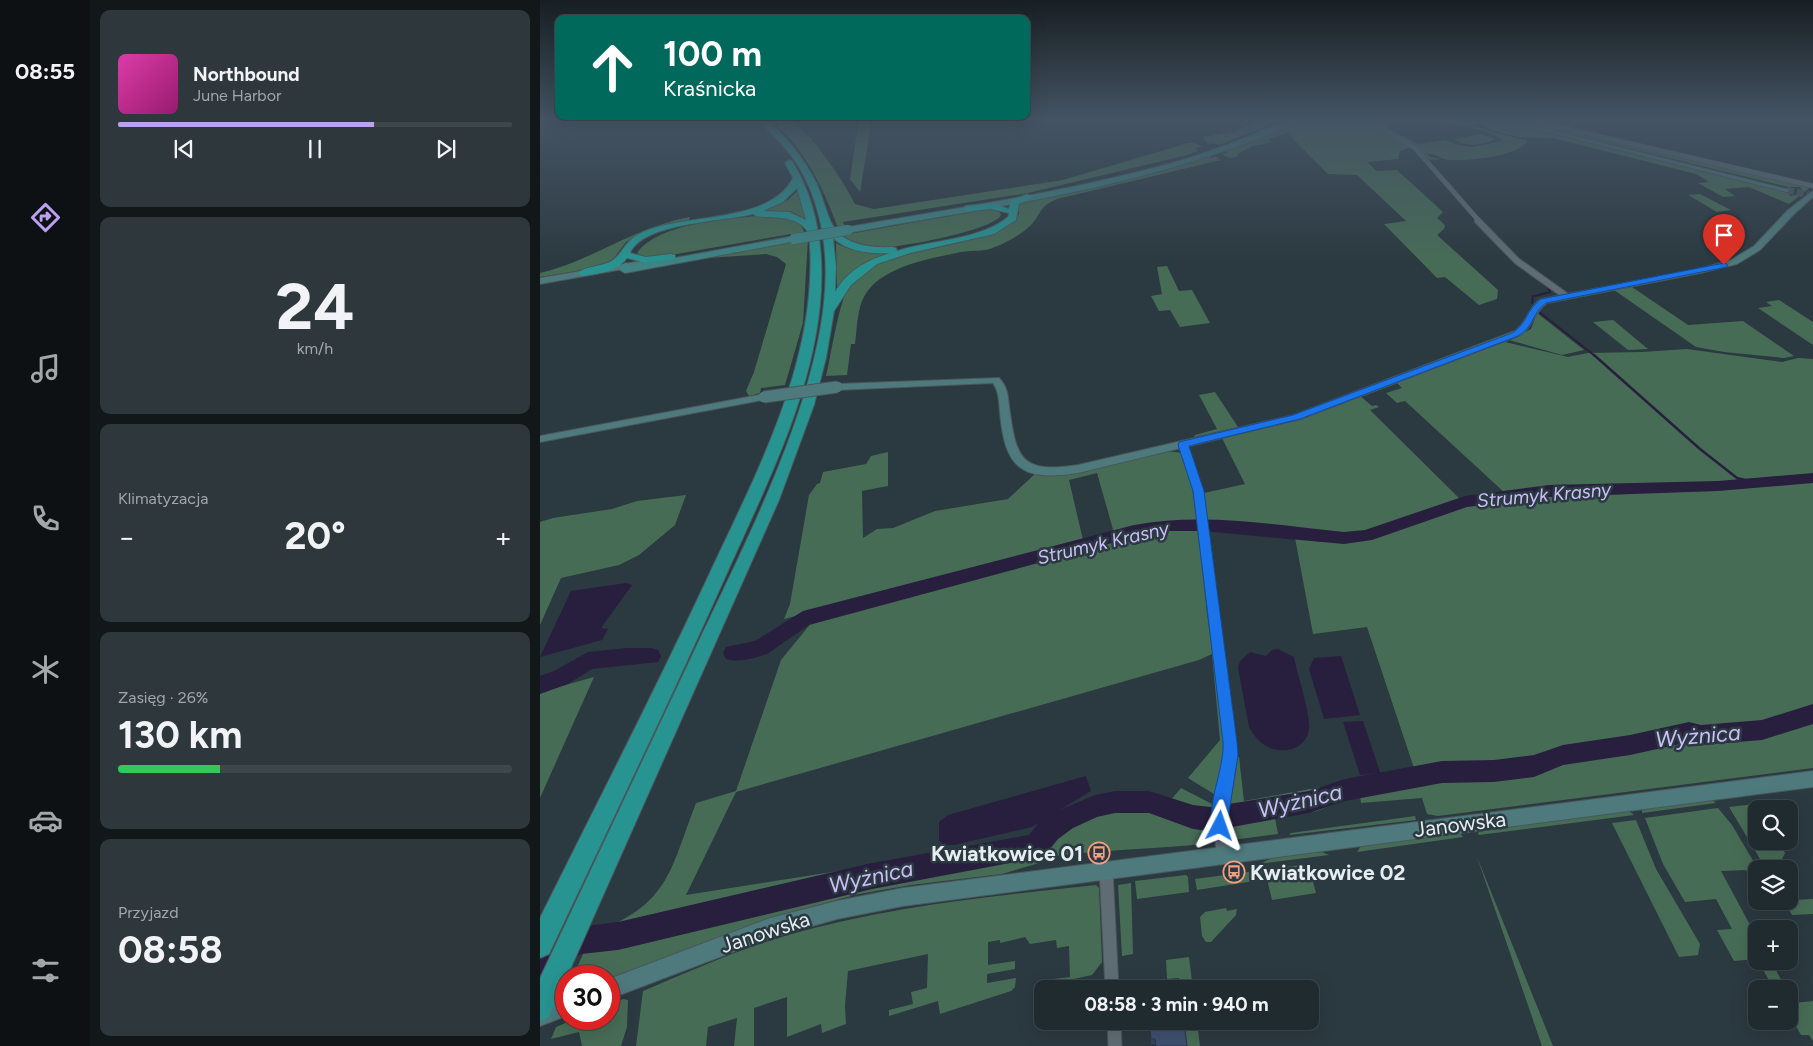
<!DOCTYPE html>
<html lang="pl">
<head>
<meta charset="utf-8">
<style>
  :root { --surface:#202b30; --page:#2d373c; --text:#f1f3f6; --muted:#a2a7ab; --line:#3d474c; --accent:#bca0f2 }
  body { margin:0; font-family:Figtree,sans-serif; background:var(--page); color:var(--text); height:100vh; display:flex; flex-direction:column; font-size:19px; white-space:nowrap }
  * { box-sizing:border-box; margin:0 }
  p { font-size:16px; color:var(--muted) }
  .icon { flex:none; width:28px; height:28px; fill:none; stroke:currentColor; stroke-width:2; stroke-linecap:round; stroke-linejoin:round }
  .map { position:relative; flex:1; overflow:hidden }
  .details { display:flex; flex-direction:column; gap:10px; padding:10px; background:#12181a; width:450px }
  .details>* { flex:none }
  .guide { position:absolute; left:15px; top:15px; width:475px; height:105px; border-radius:10px; box-shadow:0 5px 20px #0002,0 0 0 1px var(--line); background:#00695c; color:#fff; overflow:hidden }
  .controls { position:absolute; left:1208px; top:800px; display:grid; gap:10px }
  .controls a { display:grid; place-items:center; width:50px; height:50px; border-radius:10px; background:var(--surface); box-shadow:0 5px 20px #0002,0 0 0 1px var(--line); font-size:25px }
  .speed { position:absolute; left:15px; top:965px; display:flex; gap:10px; font-size:25px; font-weight:700; text-align:center }
  .speed>* { display:grid; place-content:center; width:65px; height:65px; border-radius:50%; background:var(--surface); box-shadow:0 5px 20px #0002,0 0 0 1px var(--line); line-height:1 }
  .speed .limit { border:8px solid #d22; background:#fff; color:#111 }
  .pin { position:absolute; display:grid; place-items:center; width:42px; height:42px; color:#fff; margin:-51px -21px; border-radius:50% 50% 50% 0; rotate:-45deg; box-shadow:0 0 5px #0007 }
  .pin .icon { rotate:45deg }
  .me { position:absolute; width:55px; margin:-28px; rotate:4deg; stroke-linejoin:round; filter:drop-shadow(0 0 4px #0008) }
  .turn { display:flex; align-items:center; gap:18px; height:105px; padding:0 25px; font-size:22px }
  .turn .icon { width:65px; height:65px; stroke-width:2.5 }
  .turn b { display:block; font-size:35px; line-height:42px }
  .big { font-size:38px; font-weight:700; line-height:1.1 }
  .details .widget { flex:1; display:flex; flex-direction:column; justify-content:center; gap:8px; min-width:0; padding:0 18px; border-radius:10px; background:var(--page) }
  .details .dial { align-items:center; gap:0 }
  .dial b { font-size:65px; line-height:1 }
  .song { display:flex; align-items:center; gap:15px }
  .cover { width:60px; height:60px; border-radius:8px; background:linear-gradient(135deg,hsl(320 70% 55%),hsl(320 70% 35%)) }
  .played { height:5px; border-radius:2px; background:linear-gradient(90deg,var(--accent) 65%,var(--line) 65%) }
  .keys { display:flex; justify-content:space-around; direction:ltr }
  .heat { display:flex; justify-content:space-between; align-items:center; font-size:28px; direction:ltr }
  .charge { height:8px; border-radius:4px; background:linear-gradient(90deg,#34c759 26%,var(--line) 0) }
  .trip { position:absolute; left:494px; top:980px; width:285px; height:50px; border-radius:10px; background:var(--surface); box-shadow:0 5px 20px #0002,0 0 0 1px var(--line); font-weight:700; line-height:50px; text-align:center }
  main { display:flex; flex:1; min-height:0 }
  .tabs { display:flex; flex-direction:column; width:90px; justify-content:space-around; align-items:center; background:#0d1113; color:var(--muted) }
  .tabs .icon { width:35px; height:35px }
  .tabs .on { color:var(--accent) }
  .tabs b { font-size:22px; color:var(--text) }
  .map>svg:first-child { display:block }
  .green { fill:#476c56 }
  .water { fill:#281f3e }
  .lines { fill:none; stroke-linecap:round; stroke-linejoin:round }
  .stream-far1 { stroke:#281f3e; stroke-width:2 }
  .stream { stroke:#281f3e; stroke-width:2.5 }
  .river { fill:#281f3e; fill-rule:evenodd }
  .secondary-tunnel { stroke:#47545b; stroke-width:7; stroke-dasharray:7 3; stroke-linecap:butt }
  .street-far4-casing { stroke:#4a565b; stroke-width:5.5 }
  .street-far3-casing { stroke:#4a565b; stroke-width:8 }
  .street-far2-casing { stroke:#4a565b; stroke-width:9 }
  .street-far1-casing { stroke:#4a565b; stroke-width:12 }
  .street-casing { stroke:#4a565b; stroke-width:15 }
  .secondary-casing { stroke:#4a565b; stroke-width:2 }
  .primary-casing { stroke:#4a565b; stroke-width:2 }
  .highway-casing { stroke:#4a565b; stroke-width:2 }
  .street-far4 { stroke:#5e6d74; stroke-width:4.5 }
  .street-far3 { stroke:#5e6d74; stroke-width:6 }
  .street-far2 { stroke:#5e6d74; stroke-width:8 }
  .street-far1 { stroke:#5e6d74; stroke-width:10 }
  .street { stroke:#5e6d74; stroke-width:13 }
  .secondary { fill:#4e797d; fill-rule:evenodd }
  .primary { fill:#3e8485; fill-rule:evenodd }
  .highway { fill:#289491; fill-rule:evenodd }
  .secondary-bridge-casing { stroke:#4a565b; stroke-width:13; stroke-linecap:butt }
  .primary-bridge-casing { stroke:#4a565b; stroke-width:11; stroke-linecap:butt }
  .secondary-bridge { stroke:#4e797d; stroke-width:11 }
  .primary-bridge { stroke:#3e8485; stroke-width:10 }
  .wall { fill:#35455f }
  .building { fill:#3e506f; stroke:#2b384e }
  .route { fill:#1a73e8; stroke:#114b97 }
  .labels { text-anchor:middle; dominant-baseline:central; stroke-width:5; stroke-linejoin:round; paint-order:stroke }
  .water-label { font-size:19px; font-style:italic; fill:#cdbdfb; stroke:#2b3940 }
  .near-street-label { font-size:21px; fill:#e5edf1; stroke:#2b3940 }
  .near-poi-label { font-size:21px; font-weight:bold; fill:#e5edf1; stroke:#2b3940; text-anchor:end }
  .near-water-label { font-size:22px; font-style:italic; fill:#cdbdfb; stroke:#2b3940 }
</style>
</head>
<body>
<main>
<nav class="tabs">
<b>08:55</b>
<svg class="icon on" aria-label="directions" viewBox="0 0 24 24"><path d="M12 3l9 9-9 9-9-9zM9 14v-3h6M13 9l2 2-2 2"/></svg>
<svg class="icon" aria-label="music" viewBox="0 0 24 24"><path d="M9 18V5l10-2v13"/><circle cx="6" cy="18" r="3"/><circle cx="16" cy="16" r="3"/></svg>
<svg class="icon" aria-label="phone" viewBox="0 0 24 24"><path d="M5 4h4l2 5-3 2q2 4 5 5l2-3 5 2v4C11 20 4 13 5 4z"/></svg>
<svg class="icon" aria-label="climate" viewBox="0 0 24 24"><path d="M12 3v18M4 7l16 10M4 17L20 7"/></svg>
<svg class="icon" aria-label="car" viewBox="0 0 24 24"><path d="M5 17H2v-5l4-1 3-4h7l3 4 3 1v5h-3M9 17h6M6 11h13"/><circle cx="7" cy="17" r="2"/><circle cx="17" cy="17" r="2"/></svg>
<svg class="icon" aria-label="filters" viewBox="0 0 24 24"><path d="M4 7h16M4 17h16"/><circle cx="9" cy="7" r="2"/><circle cx="15" cy="17" r="2"/></svg>
</nav>
<section class="details">
<div class="widget">
<div class="song"><i class="cover"></i><div><b>Northbound</b><p>June Harbor</p></div></div>
<div class="played"></div>
<div class="keys"><svg class="icon" aria-label="previous" viewBox="0 0 24 24"><path d="M18 5L8 12l10 7zM5 5v14"/></svg><svg class="icon" aria-label="pause" viewBox="0 0 24 24"><path d="M8 5v14M16 5v14"/></svg><svg class="icon" aria-label="next" viewBox="0 0 24 24"><path d="M6 5l10 7-10 7zM19 5v14"/></svg></div>
</div>
<div class="widget dial"><b>24</b><p>km/h</p></div>
<div class="widget"><p>Klimatyzacja</p>
<div class="heat"><a>−</a><b class="big">20°</b><a>+</a></div>
</div>
<div class="widget"><p>Zasięg · 26%</p><b class="big">130 km</b><div class="charge"></div></div>
<div class="widget"><p>Przyjazd</p><b class="big">08:58</b></div>
</section>
<div class="map">
<svg width="1273" height="1046" viewBox="0 0 1273 1046">
  <rect width="100%" height="100%" fill="#2b3940"/>
  <path class="green" d="M228,118C233,118 242,116 248,118C267,126 306,184 315,204L334,209L523,180L648,143H655L662,147L655,148L658,151L647,155L488,193L303,222L309,234L449,209H458L461,215C453,231 351,250 330,248C321,248 310,242 302,238C285,193 267,148 228,118Z
    M319,118H332L320,192L310,179Z
    M726,118H746L679,145L673,143L668,145L663,137L693,132Z
    M762,118H822L871,147L860,151L858,159L827,162L837,171L857,170L903,212L897,218L905,225L904,229L897,235L958,290L957,299L939,305L905,277L897,278L844,224L866,221L817,175L788,174L749,135L752,134L750,132L728,139L731,142L729,143L712,146L698,154L697,157L689,158L682,154L688,153L684,151Z
    M827,118H838L850,125L845,127L878,144L905,140L918,145L932,147L963,141C952,128 902,123 885,118H948L1243,190L1251,196L1258,194L1262,190L1260,187H1248L963,118H977L1271,187L1249,204L1209,187L1185,189L1195,196L1183,197L1158,183L1169,182L1156,174L1013,138L978,137L951,130L940,124H931L949,131L988,141C976,157 928,161 909,160C900,159 897,153 887,154L890,157L901,159L890,160Z
    M941,134L956,139C945,145 924,148 914,139Z
    M665,156L672,158L675,156L681,160L517,199C498,207 503,212 491,225C482,234 467,242 455,247C446,252 432,250 421,252C392,258 342,266 325,295C317,308 317,329 315,344H311L307,375L286,376C291,357 299,297 311,284C317,278 327,269 335,265C363,250 473,240 479,213L477,206L481,202Z
    M258,190L266,219L250,211L214,212L248,200Z
    M1160,194L1191,210L1177,212L1148,195Z
    M227,215L258,220L268,239L263,323L245,385L221,388L220,393L209,396L206,391L214,372L246,264L237,257L226,254L152,259L254,242L251,234L114,258H104L97,253C120,222 190,219 227,215Z
    M150,217L149,220L98,235L86,242L71,262L55,268L0,277V273C54,260 94,227 150,217Z
    M296,243C316,254 334,253 356,251C332,259 313,267 297,287Z
    M627,266L639,291L652,290L670,323L640,327L630,310L619,311L611,296L622,294L617,267Z
    M1092,287L1148,325L1203,321L1254,356L1244,358L1184,352L1156,347L1074,290Z
    M1239,300L1273,322V345L1218,308L1232,306L1226,302Z
    M997,313L1044,350L1022,355L969,340L991,329Z
    M1073,320L1108,349L1088,350L1053,322Z
    M965,342L1028,357L1048,353L1102,352L1147,349L1242,362L1258,358L1273,359V477L1176,484L1006,488L965,493L865,401L857,403L846,393L862,388L856,382Z
    M675,392L698,427L654,437L655,435L677,429L659,395Z
    M820,396L832,406L836,405L839,407L830,410L921,500L824,534H802L754,529V532L668,523L664,493L705,484L682,438Z
    M627,451L642,453L652,485L657,523H625L574,533L557,473L529,480L543,540L244,619L250,604L269,495L277,484L280,483L283,472L326,464L331,456L348,452V486L322,491L323,538L337,529L353,528L395,511L468,499L496,473L527,475Z
    M1273,481V711L1222,726L1160,732L1146,729L1087,743L1027,752L984,764L954,769L876,774L827,627L773,634L755,538L822,541L925,506L1003,495L1196,487Z
    M146,495L135,525L99,555L79,565L21,578L0,625V522L13,518L72,509L97,501Z
    M624,526H658L667,613L685,746L677,796L648,778L680,740L672,654L659,660L196,792L146,895L483,842L514,821L495,843L329,873L57,934L60,930C130,903 131,867 156,803L196,791L241,660L277,616L594,532Z
    M54,677L0,798V692Z
    M1273,719V768L898,816L887,814L882,798L821,803L819,790L904,774H954L994,769L1025,758L1093,748L1150,735L1161,738L1223,733Z
    M697,757H699L704,801L809,782L810,788L768,801L685,814L696,770Z
    M641,788L674,805L672,816L651,812L629,802Z
    M811,791L813,797L777,811L735,818L738,834L692,840L687,836L685,818L769,804Z
    M1172,800L1176,803L1102,813V811L1103,809Z
    M592,802C620,804 645,817 673,821L670,840L664,844C611,849 559,850 506,857V861L462,874L371,885L319,894L244,914L69,981V976H33L49,941L79,938L332,877L497,847C524,815 551,806 592,802Z
    M1215,804L1218,809H1216V841H1238L1245,853L1241,861L1245,869H1226L1189,807Z
    M1178,808L1192,825L1218,869L1216,887L1206,870L1181,871L1216,936V959L1194,961L1177,930L1192,929L1176,899L1145,902L1123,864L1105,818Z
    M1089,811L1094,815L939,835L938,833L940,831Z
    M875,816L876,820L749,835L751,833Z
    M1096,820L1116,869L1160,944L1158,955L1139,957L1072,823Z
    M920,833L923,837L817,852L821,846Z
    M782,852L789,855L719,864L734,857Z
    M937,857L1013,1046H1002Z
    M768,864L776,893L732,900L727,879L657,890L655,879Z
    M646,875L648,877L649,892L597,899L595,881Z
    M591,883L593,954L582,956L578,885Z
    M556,885L559,888L562,962L552,975L506,985L505,980L530,977L529,946L517,948L516,940L490,944L485,937L460,943V940L448,942V965L475,961V969L447,974V983L476,978L475,987L471,991L400,1014L398,1001L349,1016V1010L373,1004L371,992L387,988L388,954L308,971L305,1006L306,1024L282,1033L281,1024L247,1037V997L214,1008V1046H194L197,1018L168,1027L166,1046H96L103,991C150,971 199,949 248,935C348,906 453,896 556,885Z
    M1249,895L1252,900L1273,899V914L1252,915L1244,901H1249Z
    M686,908L687,911L697,909L696,915L671,942H666L662,936L660,917L665,912Z
    M649,957L653,989H640L639,978L627,979L626,960Z
    M1218,961H1231L1246,989H1234Z
    M1249,993L1254,1003L1273,1001V1041L1269,1035H1261L1249,1014Z
    M83,999L88,1000L87,1027L81,1046H42L39,1032L11,1039L16,1027L35,1019H69V1005Z
    M643,1021H657L660,1046H646Z"/>
  <path class="water" d="M86,583L92,585L61,628L68,629L62,640L0,657L31,591Z
    M738,649L754,657C757,674 771,714 769,729C767,745 752,752 738,750C724,748 716,739 709,727L698,668L700,661L710,652L726,656L732,650Z
    M801,656L820,715L784,719L769,669L774,658Z
    M823,721L840,772V773L820,775L803,722Z
    M546,776L551,791L492,827L414,845H403L399,840V822L408,815Z"/>
  <g class="lines">
    <path class="stream-far1" d="M995,296L1010,292L1008,287
      M992,303L993,296
      M998,311L1055,356"/>
    <path class="stream" d="M1054,355L1160,449L1197,478L1217,483"/>
    <path class="river" d="M1273,473V483L1178,491L1009,497L927,507L832,540L804,544L662,531H625L594,537L269,625L227,654C215,658 198,663 186,659L183,653L186,647L215,641L263,611L594,525C663,512 735,525 804,532L825,530L925,496L1009,485L1178,481Z
      M87,648H111L118,650L121,656L118,662L52,669L28,684L0,694V676L14,671L48,652Z
      M1273,704V724L1222,740L1161,745L1149,742L1090,755L1023,765L994,777L954,782L902,783L805,801L769,813L670,831L653,829L609,813H575L557,817L533,828L518,839L505,855L496,858L332,889L78,950L41,954L0,975V946L38,927L78,922L332,863L489,835L500,821L515,812L555,795L575,791H609L653,805L670,807L769,791L805,779L902,761L954,760L994,755L1023,745L1090,735L1149,722L1161,725L1222,720Z"/>
    <path class="secondary-tunnel" d="M1247,190L1273,196"/>
    <g class="street-far4-casing">
      <path id="street-far4" d="M826,118L875,148L940,222
        M980,118L1273,186"/>
    </g>
    <g class="street-far3-casing">
      <path id="street-far3" d="M938,221L977,261L1026,296"/>
    </g>
    <g class="street-far2-casing">
      <path id="street-far2" d="M643,445L658,491L663,530"/>
    </g>
    <g class="street-far1-casing">
      <path id="street-far1" d="M663,529L690,742V755"/>
    </g>
    <g class="street-casing">
      <path id="street" d="M683,854L680,816L689,771L690,754
        M566,869L572,989
        M574,1021L575,1046"/>
    </g>
    <g class="secondary-casing">
      <path id="secondary" d="M952,118H963L1250,190L1247,192Z
        M1273,191V197L1254,214L1220,250L1197,264L1160,273L1007,303C995,311 993,326 981,335L761,419L538,473C481,482 465,468 460,413C459,403 459,391 453,383L297,390L292,387L297,384L459,378C467,386 468,395 469,406C476,458 480,474 538,465L754,415L975,331C987,323 988,307 1001,299L1159,269L1191,260L1214,246L1248,210Z
        M119,258L123,260L122,262L0,284V278Z
        M224,394L229,397L228,399L0,442V436Z
        M1273,771V787L363,906L297,919L230,938L69,999V979L230,918L297,901L363,888Z
        M26,996V1016L0,1026V1006Z"/>
    </g>
    <g class="primary-casing">
      <path id="primary" d="M752,118H761C743,132 704,144 681,152C561,194 433,210 308,233L303,230L308,227C421,207 535,191 646,159C682,148 717,133 752,118Z
        M254,236L259,239L257,241L85,273L80,270L83,264L86,263L91,266Z"/>
    </g>
    <g class="highway-casing">
      <path id="highway" d="M216,118H225C246,137 264,158 277,184C282,196 285,208 290,220C300,245 329,248 352,247L356,248L357,251C390,240 441,240 468,217L469,213L451,209L428,211L425,210V206L452,203L469,209L471,201L487,194L492,197L479,204L476,220L454,234L370,253L337,264L311,285L294,311L286,358L274,405L239,500L9,1017L0,1021V978C52,867 105,756 157,645C208,536 299,366 284,244C280,210 268,175 246,149C237,138 226,129 216,118ZM293,238C308,252 330,254 350,253C326,261 308,270 295,292L296,267Z
        M249,160L252,161C278,203 285,254 280,305C271,396 228,482 191,564C133,695 70,824 9,954L0,958V918C56,805 114,693 167,579C217,471 281,356 269,233C253,209 221,222 213,214C183,222 104,222 90,253L106,257L131,254L135,255V259L106,263L87,258C77,272 58,273 43,276L38,273C45,266 60,267 70,262C83,255 83,241 103,232C145,213 230,224 253,178L245,163ZM257,188L266,220L249,212L223,211L243,202Z"/>
    </g>
    <use href="#street-far4" class="street-far4"/>
    <use href="#street-far3" class="street-far3"/>
    <use href="#street-far2" class="street-far2"/>
    <use href="#street-far1" class="street-far1"/>
    <use href="#street" class="street"/>
    <use href="#secondary" class="secondary"/>
    <use href="#primary" class="primary"/>
    <use href="#highway" class="highway"/>
    <g class="secondary-bridge-casing">
      <path id="secondary-bridge" d="M224,397L297,387"/>
    </g>
    <g class="primary-bridge-casing">
      <path id="primary-bridge" d="M254,239L308,230"/>
    </g>
    <use href="#secondary-bridge" class="secondary-bridge"/>
    <use href="#primary-bridge" class="primary-bridge"/>
  </g>
  <path class="wall" d="M615,1025L616,1044H611L610,1026Z"/>
  <path class="building" d="M615,1021H644L647,1046H616L615,1039H611L610,1026L615,1025Z"/>
  <linearGradient id="sky" x2="0" y2="1"><stop stop-color="#181f23"/><stop offset="0.45" stop-color="#445464"/><stop offset="1" stop-color="#445464" stop-opacity="0"/></linearGradient>
  <rect width="1273" height="265" fill="url(#sky)"/>
  <path class="route" d="M1184,263L1187,264V267L1006,303C991,314 995,326 978,336L760,419L649,446L664,491L697,742L698,755L686,832L680,834L674,832C664,808 685,769 683,742L653,491L638,445L639,442L753,415L972,333C987,324 986,310 1001,299Z"/>
  <defs>
    <g id="bus-ring" transform="scale(1.125)"><circle r="9.5" fill="#2b3940" stroke="#f39f82" stroke-width="1.5"/><path d="M-5-6H5V4H4V6H2V4H-2V6H-4V4H-5ZM-3.5-4V0h7V-4ZM-3.5 1.2v1.5H-2V1.2ZM2 1.2v1.5H3.5V1.2Z" fill="#f39f82"/></g>
  </defs>
  <g fill-rule="evenodd">
    <use href="#bus-ring" x="559" y="853"/>
    <use href="#bus-ring" x="694" y="872"/>
  </g>
  <g class="labels">
    <g class="water-label">
      <text transform="translate(1004 495) rotate(-5)">Strumyk Krasny</text>
      <text transform="translate(563 543) rotate(-13)">Strumyk Krasny</text>
    </g>
    <g class="near-street-label">
      <text transform="translate(920 824) rotate(-7)">Janowska</text>
      <text transform="translate(225 932) rotate(-18)">Janowska</text>
    </g>
    <g class="near-poi-label">
      <text x="543" y="853">Kwiatkowice 01</text>
      <text x="710" y="872" text-anchor="start">Kwiatkowice 02</text>
    </g>
    <g class="near-water-label">
      <text transform="translate(1158 736) rotate(-5)">Wyżnica</text>
      <text transform="translate(760 801) rotate(-13)">Wyżnica</text>
      <text transform="translate(331 877) rotate(-12)">Wyżnica</text>
    </g>
  </g>
</svg>
<div class="controls">
<a><svg class="icon" aria-label="search" viewBox="0 0 24 24"><circle cx="10" cy="10" r="6"/><path d="M15 15l6 6"/></svg></a>
<a><svg class="icon" aria-label="layers" viewBox="0 0 24 24"><path d="M12 4l9 5-9 5-9-5zM3 14l9 5 9-5"/></svg></a>
<a>+</a>
<a>−</a>
</div>
<div class="speed"><div class="limit">30</div></div>
<div class="pin" style="left:1184px;top:265px;background:#d93025"><svg class="icon" aria-label="arrive" viewBox="0 0 24 24"><path d="M6 21V4h12l-3 4 3 4H6"/></svg></div>
<svg class="me" style="left:680px;top:826px" viewBox="-20 -20 40 40"><path d="M0-17L14 15 0 8-14 15z" fill="#1a73e8" stroke="#fff" stroke-width="4"/></svg>
<div class="trip">08:58 · 3 min · 940 m</div>
<div class="guide">
<div class="turn"><svg class="icon" aria-label="ahead" viewBox="0 0 24 24"><path d="M12 20V5M6 11l6-6 6 6"/></svg><div><b>100 m</b>Kraśnicka</div></div>
</div>
</div>
</main>
</body>
</html>
